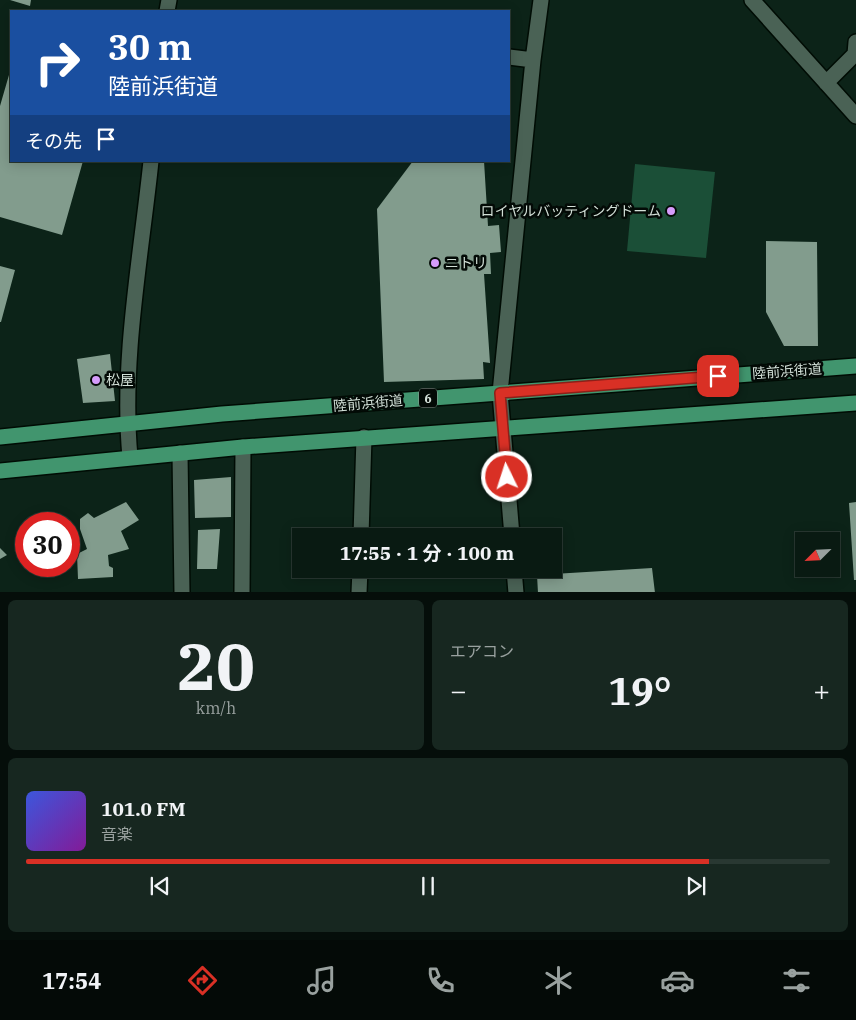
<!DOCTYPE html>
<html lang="ja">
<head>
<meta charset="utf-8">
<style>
  :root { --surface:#091a12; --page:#172720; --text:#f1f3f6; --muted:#99a19f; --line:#293832; --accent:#d93025 }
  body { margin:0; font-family:"IBM Plex Serif","Noto Sans JP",serif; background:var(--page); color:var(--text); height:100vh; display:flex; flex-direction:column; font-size:19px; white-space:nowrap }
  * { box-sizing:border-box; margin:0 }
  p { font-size:16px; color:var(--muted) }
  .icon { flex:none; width:28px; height:28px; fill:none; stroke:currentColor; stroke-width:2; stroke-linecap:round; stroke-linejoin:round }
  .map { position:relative; height:592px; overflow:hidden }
  .details { display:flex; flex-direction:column; gap:8px; padding:8px; background:#050e0a; flex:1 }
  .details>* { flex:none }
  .banner { position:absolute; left:10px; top:10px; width:500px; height:152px; border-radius:0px; box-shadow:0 2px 12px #0003,0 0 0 1px var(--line); background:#1a4fa0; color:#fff; overflow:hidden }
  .needle { width:32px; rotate:246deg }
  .fabs { position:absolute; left:795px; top:532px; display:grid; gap:10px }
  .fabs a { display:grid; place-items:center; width:45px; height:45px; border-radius:0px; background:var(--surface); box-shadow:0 2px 12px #0003,0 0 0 1px var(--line); font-size:25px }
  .speed { position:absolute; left:15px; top:512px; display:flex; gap:10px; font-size:25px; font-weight:700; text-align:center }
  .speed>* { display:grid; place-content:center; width:65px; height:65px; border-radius:50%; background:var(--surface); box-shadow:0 2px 12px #0003,0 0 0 1px var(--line); line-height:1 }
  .speed .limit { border:8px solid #d22; background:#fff; color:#111 }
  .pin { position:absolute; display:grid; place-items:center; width:42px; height:42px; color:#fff; margin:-21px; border-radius:10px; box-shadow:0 2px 8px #0006 }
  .me { position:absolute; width:55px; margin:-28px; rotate:356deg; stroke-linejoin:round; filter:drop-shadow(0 0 4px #0008) }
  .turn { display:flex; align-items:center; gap:18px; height:105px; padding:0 15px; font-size:22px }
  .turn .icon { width:65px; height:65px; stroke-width:2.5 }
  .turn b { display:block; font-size:35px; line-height:42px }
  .then { display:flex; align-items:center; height:48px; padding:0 15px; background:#0003; gap:10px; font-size:19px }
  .big { font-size:38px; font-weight:700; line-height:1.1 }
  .details .tile { flex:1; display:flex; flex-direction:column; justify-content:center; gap:8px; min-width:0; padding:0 18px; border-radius:8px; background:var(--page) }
  .details .dial { align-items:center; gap:0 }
  .dial b { font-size:65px; line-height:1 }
  .song { display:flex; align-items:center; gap:15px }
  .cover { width:60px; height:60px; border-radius:8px; background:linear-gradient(135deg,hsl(230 70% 55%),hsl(290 70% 35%)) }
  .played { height:5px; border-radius:2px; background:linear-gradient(90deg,var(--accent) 85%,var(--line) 85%) }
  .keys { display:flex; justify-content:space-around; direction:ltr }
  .heat { display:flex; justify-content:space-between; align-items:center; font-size:28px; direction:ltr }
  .details .tiles { flex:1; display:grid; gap:8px; grid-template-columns:1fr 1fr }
  .tile:last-child { grid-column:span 2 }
  .trip { position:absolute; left:292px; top:528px; width:270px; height:50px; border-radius:0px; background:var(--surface); box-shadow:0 2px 12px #0003,0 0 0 1px var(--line); font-weight:700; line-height:50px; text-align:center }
  .tab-bar { display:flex; height:80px; justify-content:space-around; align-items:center; background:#040a07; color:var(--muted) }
  .tab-bar .icon { width:35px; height:35px }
  .tab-bar .on { color:var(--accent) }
  .tab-bar b { font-size:22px; color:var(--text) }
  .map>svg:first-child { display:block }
  .green { fill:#1b4f37 }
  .building { fill:#829c8d }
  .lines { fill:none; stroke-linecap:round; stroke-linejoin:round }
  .minor-casing { stroke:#000c04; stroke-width:18 }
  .trunk-casing { stroke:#000c04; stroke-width:18 }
  .minor { stroke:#4a6255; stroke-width:15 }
  .trunk { stroke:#41956e; stroke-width:15 }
  .route-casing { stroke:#8d1f18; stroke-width:12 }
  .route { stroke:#d93025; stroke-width:9 }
  .poi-dot { fill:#d59cfb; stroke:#030a06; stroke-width:2 }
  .labels { text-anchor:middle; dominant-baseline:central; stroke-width:5; stroke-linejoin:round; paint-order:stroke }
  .shield { fill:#030a06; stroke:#949f98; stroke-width:1 }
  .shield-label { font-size:12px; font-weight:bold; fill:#d2dfd7 }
  .poi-label { font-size:14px; fill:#d2dfd7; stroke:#030a06; text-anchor:start }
  .street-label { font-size:14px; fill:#d2dfd7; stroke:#030a06 }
</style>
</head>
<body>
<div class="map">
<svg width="856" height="593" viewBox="0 0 856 593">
  <rect width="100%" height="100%" fill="#0c2318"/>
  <path class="green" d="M635,164L715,172L706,258L627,251Z"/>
  <path class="building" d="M10,0H31L30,6Z
    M11,68V161H83L62,235L0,217V106Z
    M413,161H484L488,226L499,225L501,252L490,253L491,274H484L490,363L483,362L484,379L384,382L377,209Z
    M766,241L817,242L818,346H784L766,312Z
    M0,266L15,270L1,322H0Z
    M110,354L115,401L83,403L77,359Z
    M231,477V517L195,518L194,480Z
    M126,502L139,520L121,531L129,549L108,555L109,566L113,568V577L78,579L77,554L87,549L80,529V519L88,513L94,518Z
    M856,502V580H854L849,503Z
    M220,529L217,569H197L198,530Z
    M0,548L7,555L0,559Z
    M652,568L655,593H538L537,575Z"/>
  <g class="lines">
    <g class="minor-casing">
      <path id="minor" d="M752,0L856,116
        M167,11L169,0
        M509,57L533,60
        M826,83L855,54L856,42
        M180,453L182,593
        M130,457C121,361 141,257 151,161
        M361,536L364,437
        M512,536L500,393L533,60L541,0
        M514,569L516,593
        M242,593L243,447
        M359,593L360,569"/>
    </g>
    <g class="trunk-casing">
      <path id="trunk" d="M0,437L222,414L856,366
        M0,471L243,447L856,403"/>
    </g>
    <use href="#minor" class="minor"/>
    <use href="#trunk" class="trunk"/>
  </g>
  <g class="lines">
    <g class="route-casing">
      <path id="route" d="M507,477L500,393L718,376"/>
    </g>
    <use href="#route" class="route"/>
  </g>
  <g class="poi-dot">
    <circle cx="671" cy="211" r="5"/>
    <circle cx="435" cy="263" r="5"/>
    <circle cx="96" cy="380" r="5"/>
  </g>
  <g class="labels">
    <rect class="shield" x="419" y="388.5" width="18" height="19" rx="4"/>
    <g class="shield-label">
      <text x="428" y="398">6</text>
    </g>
    <g class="poi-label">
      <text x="661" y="211" text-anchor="end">ロイヤルバッティングドーム</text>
      <text x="445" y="263">ニトリ</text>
      <text x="106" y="380">松屋</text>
    </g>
    <g class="street-label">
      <text transform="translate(787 371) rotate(-4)">陸前浜街道</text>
      <text transform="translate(368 403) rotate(-5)">陸前浜街道</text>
    </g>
  </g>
</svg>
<div class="fabs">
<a><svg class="needle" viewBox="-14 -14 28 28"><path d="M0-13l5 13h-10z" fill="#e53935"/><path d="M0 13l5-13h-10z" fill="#99a19f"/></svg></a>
</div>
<div class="speed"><div class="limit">30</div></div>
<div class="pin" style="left:718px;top:376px;background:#d93025"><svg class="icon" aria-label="arrive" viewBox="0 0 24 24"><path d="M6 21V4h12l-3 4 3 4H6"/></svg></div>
<svg class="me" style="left:507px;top:477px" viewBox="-20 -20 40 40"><circle r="17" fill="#d93025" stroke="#fff" stroke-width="3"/><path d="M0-11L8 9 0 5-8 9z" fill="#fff"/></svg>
<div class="trip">17:55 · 1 分 · 100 m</div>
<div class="banner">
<div class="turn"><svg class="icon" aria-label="right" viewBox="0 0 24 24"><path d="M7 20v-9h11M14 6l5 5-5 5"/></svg><div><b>30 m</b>陸前浜街道</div></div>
<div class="then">その先<svg class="icon" aria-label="arrive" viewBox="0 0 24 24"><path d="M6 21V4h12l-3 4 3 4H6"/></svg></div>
</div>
</div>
<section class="details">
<div class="tiles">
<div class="tile dial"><b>20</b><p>km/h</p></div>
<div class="tile"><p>エアコン</p>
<div class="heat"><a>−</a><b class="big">19°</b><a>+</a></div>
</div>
<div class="tile">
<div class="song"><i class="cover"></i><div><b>101.0 FM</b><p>音楽</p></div></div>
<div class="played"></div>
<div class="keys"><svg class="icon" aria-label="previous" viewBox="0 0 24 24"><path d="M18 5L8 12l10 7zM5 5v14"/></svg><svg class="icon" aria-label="pause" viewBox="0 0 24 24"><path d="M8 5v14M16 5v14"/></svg><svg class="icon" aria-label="next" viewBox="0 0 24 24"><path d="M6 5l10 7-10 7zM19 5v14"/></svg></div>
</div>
</div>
</section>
<nav class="tab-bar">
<b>17:54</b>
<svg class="icon on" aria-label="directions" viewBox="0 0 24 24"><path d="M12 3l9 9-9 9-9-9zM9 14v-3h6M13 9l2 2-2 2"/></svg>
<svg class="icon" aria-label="music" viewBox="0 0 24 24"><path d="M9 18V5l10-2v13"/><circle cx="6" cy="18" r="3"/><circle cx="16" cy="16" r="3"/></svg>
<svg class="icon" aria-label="phone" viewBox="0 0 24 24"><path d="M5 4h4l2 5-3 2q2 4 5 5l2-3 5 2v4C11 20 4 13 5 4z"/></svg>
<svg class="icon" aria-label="climate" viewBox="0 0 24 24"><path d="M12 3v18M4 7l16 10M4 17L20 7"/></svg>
<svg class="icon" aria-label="car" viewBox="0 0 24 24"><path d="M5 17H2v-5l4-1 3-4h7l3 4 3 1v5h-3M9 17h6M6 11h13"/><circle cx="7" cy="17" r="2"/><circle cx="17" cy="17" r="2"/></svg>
<svg class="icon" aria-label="filters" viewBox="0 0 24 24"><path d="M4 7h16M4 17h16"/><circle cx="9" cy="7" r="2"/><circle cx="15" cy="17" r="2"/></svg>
</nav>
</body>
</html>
